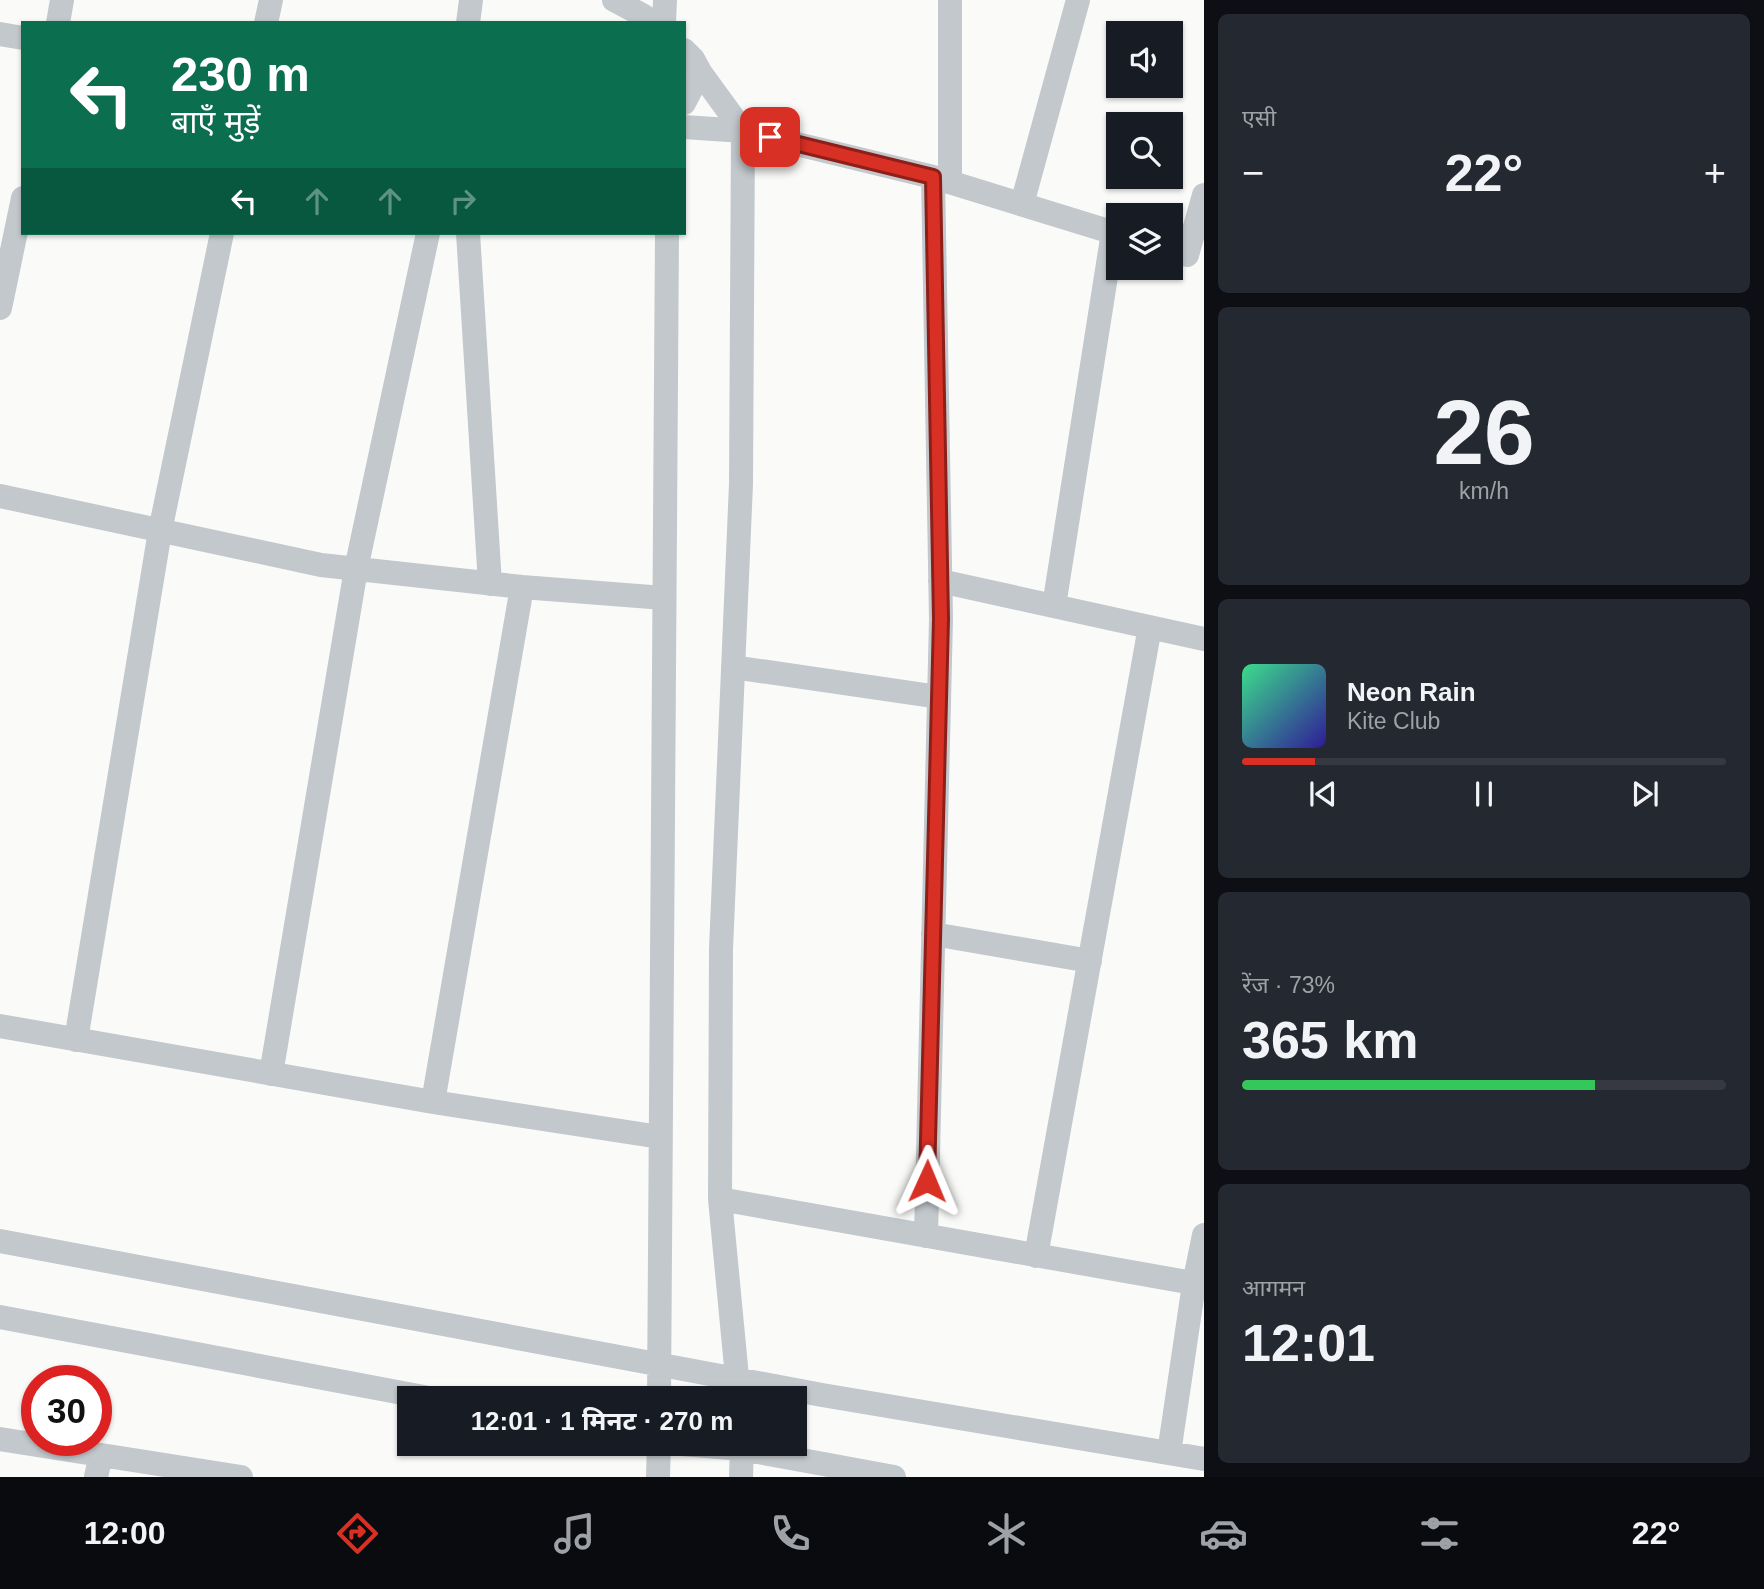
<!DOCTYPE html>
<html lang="hi">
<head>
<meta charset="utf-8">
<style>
  :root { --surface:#171b24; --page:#242831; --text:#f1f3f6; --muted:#9ea1a6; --line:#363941; --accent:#d93025 }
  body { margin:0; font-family:Helvetica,"Noto Sans Devanagari",sans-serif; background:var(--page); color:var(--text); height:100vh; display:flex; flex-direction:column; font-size:26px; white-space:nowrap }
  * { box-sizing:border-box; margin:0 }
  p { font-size:23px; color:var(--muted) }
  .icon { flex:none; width:38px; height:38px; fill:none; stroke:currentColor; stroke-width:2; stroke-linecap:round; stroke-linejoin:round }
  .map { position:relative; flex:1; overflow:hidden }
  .drawer { display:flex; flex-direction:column; gap:14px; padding:14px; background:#0d0f14; width:560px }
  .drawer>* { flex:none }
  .banner { position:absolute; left:21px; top:21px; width:665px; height:214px; border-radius:0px; box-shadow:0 2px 5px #0004; background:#0b6e4f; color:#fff; overflow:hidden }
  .tools { position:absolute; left:1106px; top:21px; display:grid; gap:14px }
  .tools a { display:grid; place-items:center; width:77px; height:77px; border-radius:0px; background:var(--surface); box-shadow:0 2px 5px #0004; font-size:35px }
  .speed { position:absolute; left:21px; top:1365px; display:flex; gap:14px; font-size:35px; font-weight:700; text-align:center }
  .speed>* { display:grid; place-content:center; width:91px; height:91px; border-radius:50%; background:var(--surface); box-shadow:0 2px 5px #0004; line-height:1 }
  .speed .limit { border:10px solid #d22; background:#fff; color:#111 }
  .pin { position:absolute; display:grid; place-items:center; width:60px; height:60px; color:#fff; margin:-30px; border-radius:14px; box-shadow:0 4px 10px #0006 }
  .me { position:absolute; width:77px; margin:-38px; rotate:1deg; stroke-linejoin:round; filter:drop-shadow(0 0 5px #0008) }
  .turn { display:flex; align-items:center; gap:24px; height:147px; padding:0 35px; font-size:32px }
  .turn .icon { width:91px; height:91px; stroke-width:2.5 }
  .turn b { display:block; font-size:49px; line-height:60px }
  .lanes { display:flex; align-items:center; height:66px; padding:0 35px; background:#0003; justify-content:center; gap:35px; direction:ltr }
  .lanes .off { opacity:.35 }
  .big { font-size:52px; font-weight:700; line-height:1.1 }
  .drawer .widget { flex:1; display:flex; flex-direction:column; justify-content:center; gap:10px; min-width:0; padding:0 24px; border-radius:10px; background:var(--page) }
  .drawer .dial { align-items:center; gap:0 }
  .dial b { font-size:91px; line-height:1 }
  .song { display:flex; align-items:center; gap:21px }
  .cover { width:84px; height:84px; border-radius:10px; background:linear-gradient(135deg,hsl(150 70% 55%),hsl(250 70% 35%)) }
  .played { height:7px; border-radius:4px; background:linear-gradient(90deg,var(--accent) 15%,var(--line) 15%) }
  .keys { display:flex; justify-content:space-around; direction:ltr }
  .heat { display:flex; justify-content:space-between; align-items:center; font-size:38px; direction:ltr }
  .charge { height:10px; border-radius:5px; background:linear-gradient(90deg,#34c759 73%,var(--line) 0) }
  .trip { position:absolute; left:397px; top:1386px; width:410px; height:70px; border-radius:0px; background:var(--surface); box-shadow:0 2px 5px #0004; font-weight:700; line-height:70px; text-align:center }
  .tab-bar { display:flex; height:112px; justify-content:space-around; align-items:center; background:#090b0e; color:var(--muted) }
  .tab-bar .icon { width:49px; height:49px }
  .tab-bar .current { color:var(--accent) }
  .tab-bar b { font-size:32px; color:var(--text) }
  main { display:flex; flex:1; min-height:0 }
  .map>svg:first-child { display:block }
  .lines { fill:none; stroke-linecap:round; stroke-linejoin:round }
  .minor { stroke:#c3c8cc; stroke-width:24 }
  .route-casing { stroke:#8d1f18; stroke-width:18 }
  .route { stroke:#d93025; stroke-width:12 }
</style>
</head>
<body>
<main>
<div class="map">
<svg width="1204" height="1477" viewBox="0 0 1204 1477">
  <rect width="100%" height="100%" fill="#fafaf8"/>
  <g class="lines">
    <path class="minor" d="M614,0L644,16L652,23
      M950,0V182
      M58,23L62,0
      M266,23L271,0
      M468,23L471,0
      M664,23L665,0
      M0,34L23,38
      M684,50L693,59L700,72L743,131L741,484L721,949L720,1199L739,1398
      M684,103L700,72
      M684,127L743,131L933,177L1118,234
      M1022,204L1078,0
      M468,233L490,584
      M1187,255L1204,195
      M0,308L23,198
      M0,496L321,565L522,587L664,598
      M940,581L1204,639
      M1054,606L1113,232
      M733,667L939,697
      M933,934L1090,961
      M0,1026L433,1102L660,1137
      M76,1040L160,531L222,233
      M271,1074L356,569L428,233
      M433,1102L522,587
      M720,1199L1204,1285
      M926,1236L941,619L933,177
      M0,1241L822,1395L1204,1459
      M1036,1256L1150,627
      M0,1317L429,1398
      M659,1398L667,233
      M0,1439L241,1477
      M682,1444L742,1449L894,1477
      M1169,1453L1194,1284L1204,1235
      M96,1477L101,1455
      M658,1477L659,1444
      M741,1477L742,1444"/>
  </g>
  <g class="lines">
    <g class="route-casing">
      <path id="route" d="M770,137L933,177L941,619L927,1181"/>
    </g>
    <use href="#route" class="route"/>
  </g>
</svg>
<div class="tools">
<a><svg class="icon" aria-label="sound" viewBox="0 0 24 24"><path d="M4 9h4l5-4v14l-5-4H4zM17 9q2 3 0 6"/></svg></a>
<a><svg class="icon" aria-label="search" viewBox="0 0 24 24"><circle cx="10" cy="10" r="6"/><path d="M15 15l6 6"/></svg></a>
<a><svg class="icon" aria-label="layers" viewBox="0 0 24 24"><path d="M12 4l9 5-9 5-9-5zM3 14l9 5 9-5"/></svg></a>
</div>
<div class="speed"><div class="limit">30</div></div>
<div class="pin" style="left:770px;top:137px;background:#d93025"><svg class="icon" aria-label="arrive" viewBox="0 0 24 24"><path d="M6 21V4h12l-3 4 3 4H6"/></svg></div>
<svg class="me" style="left:927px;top:1181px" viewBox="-20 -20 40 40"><path d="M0-17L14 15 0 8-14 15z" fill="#d93025" stroke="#fff" stroke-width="4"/></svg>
<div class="trip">12:01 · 1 मिनट · 270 m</div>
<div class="banner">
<div class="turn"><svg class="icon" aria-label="left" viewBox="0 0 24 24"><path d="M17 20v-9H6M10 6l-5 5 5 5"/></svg><div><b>230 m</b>बाएँ मुड़ें</div></div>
<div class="lanes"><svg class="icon" aria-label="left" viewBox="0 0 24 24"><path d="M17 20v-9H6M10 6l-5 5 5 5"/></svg><svg class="icon off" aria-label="ahead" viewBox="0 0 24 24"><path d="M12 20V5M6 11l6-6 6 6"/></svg><svg class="icon off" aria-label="ahead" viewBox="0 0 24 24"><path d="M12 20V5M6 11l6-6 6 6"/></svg><svg class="icon off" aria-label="right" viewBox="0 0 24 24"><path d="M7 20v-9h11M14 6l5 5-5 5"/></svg></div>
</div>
</div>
<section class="drawer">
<div class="widget"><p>एसी</p>
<div class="heat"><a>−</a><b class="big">22°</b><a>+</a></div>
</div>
<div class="widget dial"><b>26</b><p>km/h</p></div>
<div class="widget">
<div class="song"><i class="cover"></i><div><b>Neon Rain</b><p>Kite Club</p></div></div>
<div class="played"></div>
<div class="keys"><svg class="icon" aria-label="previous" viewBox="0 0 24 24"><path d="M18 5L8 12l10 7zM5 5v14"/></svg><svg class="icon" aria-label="pause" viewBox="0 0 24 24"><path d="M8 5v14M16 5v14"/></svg><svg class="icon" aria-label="next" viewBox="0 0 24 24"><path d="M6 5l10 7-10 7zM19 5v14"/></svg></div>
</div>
<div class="widget"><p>रेंज · 73%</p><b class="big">365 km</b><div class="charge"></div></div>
<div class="widget"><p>आगमन</p><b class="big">12:01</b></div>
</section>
</main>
<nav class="tab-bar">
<b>12:00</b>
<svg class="icon current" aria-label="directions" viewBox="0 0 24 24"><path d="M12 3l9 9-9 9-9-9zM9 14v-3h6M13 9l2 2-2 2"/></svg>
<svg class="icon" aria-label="music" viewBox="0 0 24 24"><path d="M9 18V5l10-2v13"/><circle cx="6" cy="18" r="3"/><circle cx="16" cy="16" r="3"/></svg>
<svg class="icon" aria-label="phone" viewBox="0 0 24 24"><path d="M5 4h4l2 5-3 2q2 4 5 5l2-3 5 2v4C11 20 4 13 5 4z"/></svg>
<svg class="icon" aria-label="climate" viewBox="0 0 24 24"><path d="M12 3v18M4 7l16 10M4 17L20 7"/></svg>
<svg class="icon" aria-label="car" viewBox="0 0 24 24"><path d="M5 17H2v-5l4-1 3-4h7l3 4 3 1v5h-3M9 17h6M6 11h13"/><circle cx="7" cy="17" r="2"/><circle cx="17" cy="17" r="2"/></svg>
<svg class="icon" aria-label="filters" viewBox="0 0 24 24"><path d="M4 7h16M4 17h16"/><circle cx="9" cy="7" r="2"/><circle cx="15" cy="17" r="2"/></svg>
<b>22°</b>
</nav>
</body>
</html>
